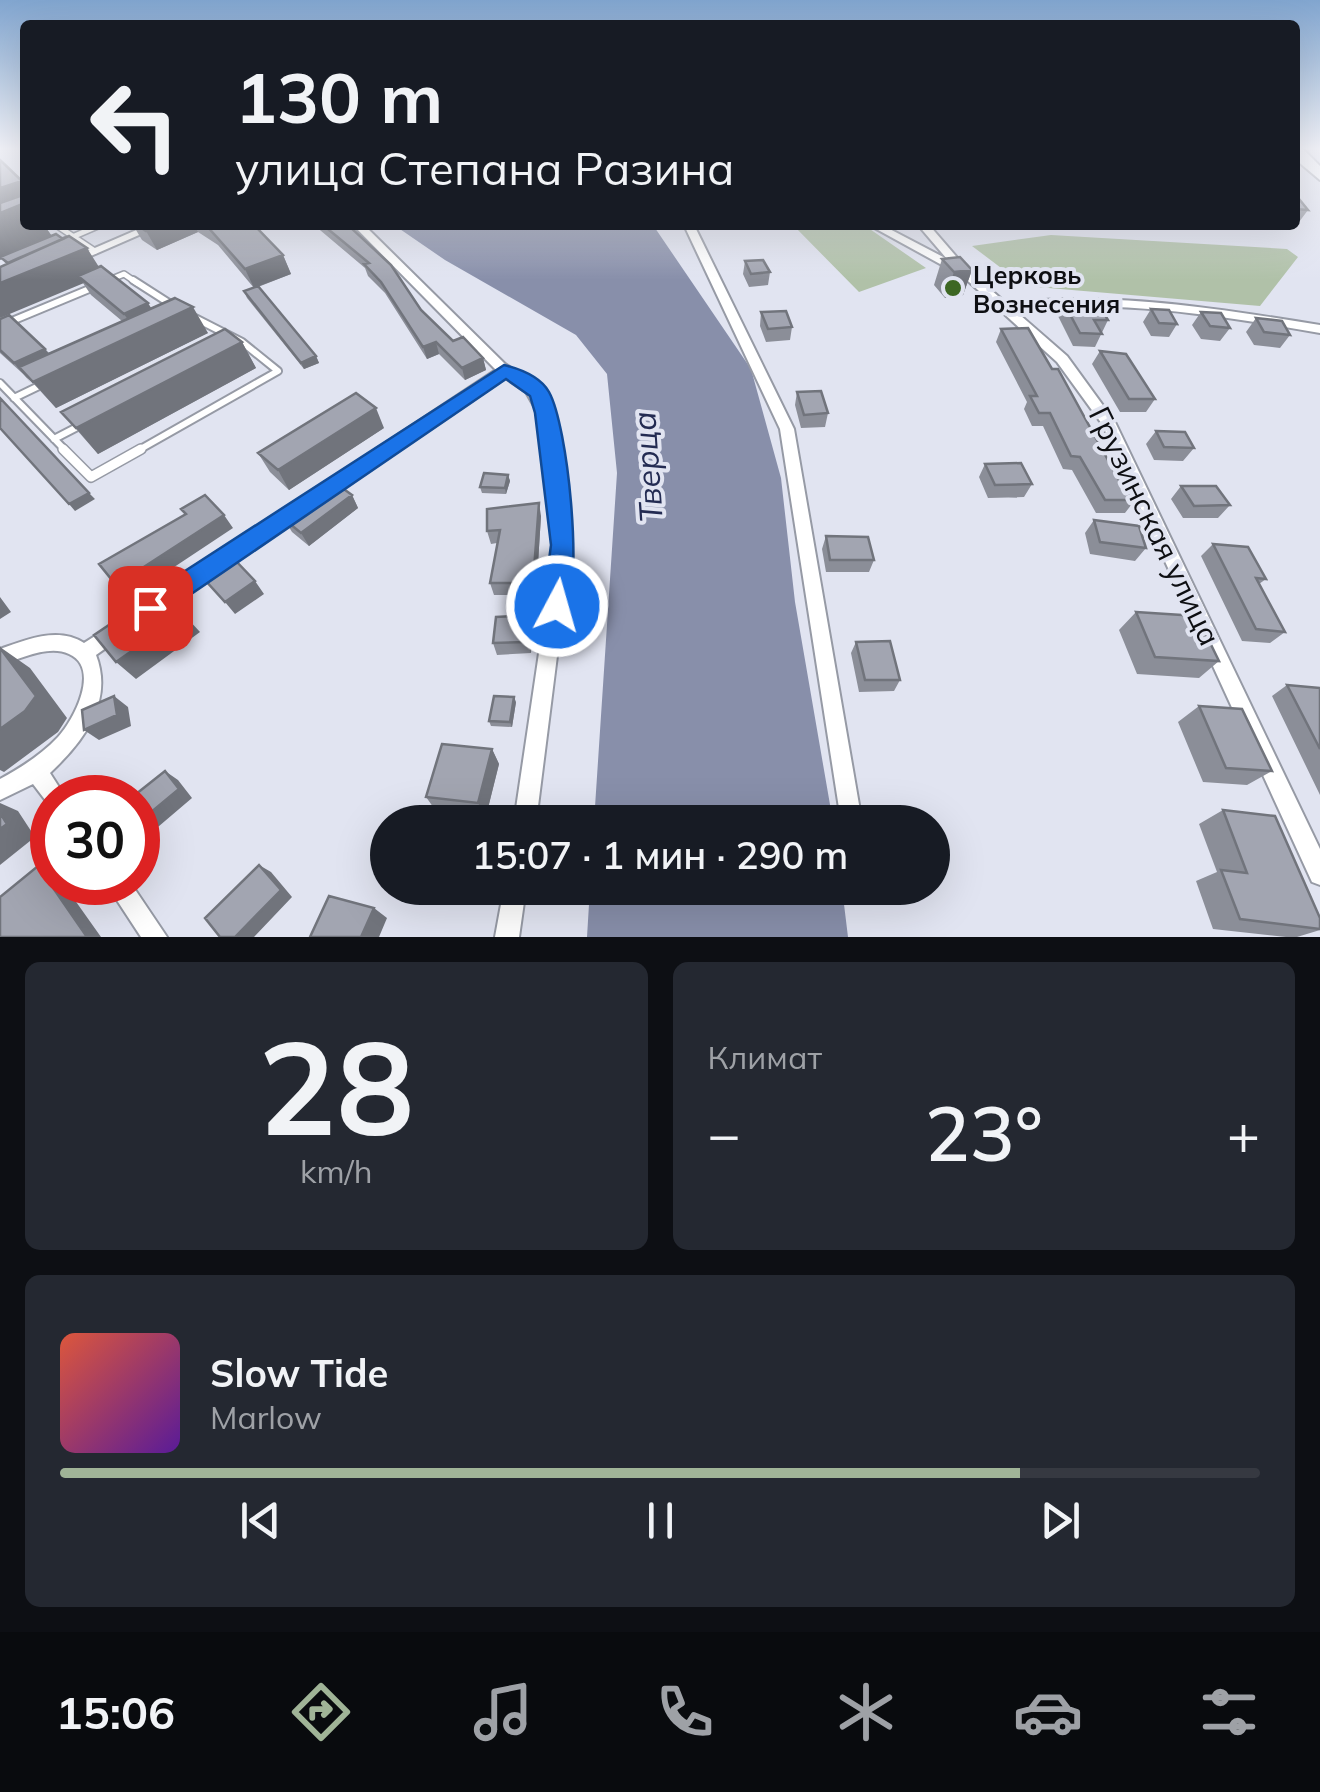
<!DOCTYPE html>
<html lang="ru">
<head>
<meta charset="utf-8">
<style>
  :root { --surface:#171b24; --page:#242831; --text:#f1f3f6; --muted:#9ea1a6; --line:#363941; --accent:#a0b497 }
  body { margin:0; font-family:Mulish,sans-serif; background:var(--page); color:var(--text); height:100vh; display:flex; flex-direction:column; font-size:38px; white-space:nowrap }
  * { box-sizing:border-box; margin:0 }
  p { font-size:32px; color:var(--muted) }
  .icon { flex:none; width:55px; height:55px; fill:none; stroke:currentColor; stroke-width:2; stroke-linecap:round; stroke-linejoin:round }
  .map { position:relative; height:937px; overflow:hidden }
  .drawer { display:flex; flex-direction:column; gap:25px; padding:25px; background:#0d0f14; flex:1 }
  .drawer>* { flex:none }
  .banner { position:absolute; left:20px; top:20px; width:1280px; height:210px; border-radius:10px; box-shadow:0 10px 40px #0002; background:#171b24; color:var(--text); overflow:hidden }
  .speed { position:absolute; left:30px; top:775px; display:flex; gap:20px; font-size:50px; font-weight:700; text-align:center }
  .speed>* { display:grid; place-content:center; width:130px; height:130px; border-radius:50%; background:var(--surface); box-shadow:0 10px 40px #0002; line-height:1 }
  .speed .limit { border:15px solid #d22; background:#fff; color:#111 }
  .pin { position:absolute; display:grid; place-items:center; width:85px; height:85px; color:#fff; margin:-42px; border-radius:20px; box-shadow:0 5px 15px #0006 }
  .me { position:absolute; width:110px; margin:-55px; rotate:6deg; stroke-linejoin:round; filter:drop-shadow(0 0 8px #0008) }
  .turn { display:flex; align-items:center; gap:35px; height:210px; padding:0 50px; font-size:45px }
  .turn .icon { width:130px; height:130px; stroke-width:2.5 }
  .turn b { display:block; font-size:70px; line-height:85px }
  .big { font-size:75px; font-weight:600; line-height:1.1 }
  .drawer .tile { flex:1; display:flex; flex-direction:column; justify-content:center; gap:15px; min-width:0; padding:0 35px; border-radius:15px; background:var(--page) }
  .drawer .dial { align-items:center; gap:0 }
  .dial b { font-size:130px; line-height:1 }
  .song { display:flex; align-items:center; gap:30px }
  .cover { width:120px; height:120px; border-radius:15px; background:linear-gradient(135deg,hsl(10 70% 55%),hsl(270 70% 35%)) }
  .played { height:10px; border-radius:5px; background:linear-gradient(90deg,var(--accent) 80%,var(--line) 80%) }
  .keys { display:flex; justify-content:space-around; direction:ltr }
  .heat { display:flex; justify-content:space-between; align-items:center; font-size:55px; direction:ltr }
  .drawer .tiles { flex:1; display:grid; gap:25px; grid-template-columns:1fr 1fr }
  .tile:last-child { grid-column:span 2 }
  .trip { position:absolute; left:370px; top:805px; width:580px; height:100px; border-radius:50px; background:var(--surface); box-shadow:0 10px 40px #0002; font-weight:600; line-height:100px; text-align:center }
  .tab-bar { display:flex; height:160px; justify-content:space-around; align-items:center; background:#090b0e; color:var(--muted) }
  .tab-bar .icon { width:70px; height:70px }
  .tab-bar .current { color:var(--accent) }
  .tab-bar b { font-size:45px; color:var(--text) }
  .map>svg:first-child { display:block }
  .green { fill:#b0c1a8 }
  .water { fill:#888faa }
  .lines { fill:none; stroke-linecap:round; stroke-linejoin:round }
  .lane-far2-casing { stroke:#969aa5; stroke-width:8 }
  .lane-far1-casing { stroke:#969aa5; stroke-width:10 }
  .lane-casing { stroke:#969aa5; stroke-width:12 }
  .street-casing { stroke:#969aa5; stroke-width:4 }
  .primary-casing { stroke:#969aa5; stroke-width:4 }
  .lane-far2 { stroke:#fff; stroke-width:5 }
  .lane-far1 { stroke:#fff; stroke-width:6 }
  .lane { stroke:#fff; stroke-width:9 }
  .street { fill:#fff; fill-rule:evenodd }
  .primary { fill:#fff; fill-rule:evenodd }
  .wall { fill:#8b8e98 }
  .shaded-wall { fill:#71747c }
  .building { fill:#a2a5b1; stroke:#71747c; stroke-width:2.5 }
  .route { fill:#1a73e8; stroke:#114b97; stroke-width:2.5 }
  .poi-dot { fill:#3d6723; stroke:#e1e4f1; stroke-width:4 }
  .labels { text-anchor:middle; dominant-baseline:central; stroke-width:8; stroke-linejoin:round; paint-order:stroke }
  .far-poi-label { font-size:25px; font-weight:bold; fill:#0e0f13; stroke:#e1e4f1; text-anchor:start }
  .street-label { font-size:30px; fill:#0e0f13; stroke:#e1e4f1 }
  .water-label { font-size:32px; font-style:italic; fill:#232b52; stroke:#e1e4f1 }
</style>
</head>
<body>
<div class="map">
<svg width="1320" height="937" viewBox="0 0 1320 937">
  <rect width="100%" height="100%" fill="#e1e4f1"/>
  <path class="green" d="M793,225H864L926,268L859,292Z
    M1051,235L1287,249L1298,257L1260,306L1025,286L972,246Z"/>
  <path class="water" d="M394,225H653L751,369L781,478L795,602L833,822H594L617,473L607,374L576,335L445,260Z
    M590,888H842L848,937H587Z"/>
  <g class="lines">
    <g class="lane-far2-casing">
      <path id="lane-far2" d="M56,225L95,251
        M63,241L100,225
        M107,281L124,274L137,283"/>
    </g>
    <g class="lane-far1-casing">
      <path id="lane-far1" d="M133,280L172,305
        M0,326L94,287
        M0,383L66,451
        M14,398L41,385
        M54,439L83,424
        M137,451L278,371L242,342L195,318"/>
    </g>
    <g class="lane-casing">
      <path id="lane" d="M63,449L91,477L141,449"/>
    </g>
    <g class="street-casing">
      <path id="street" d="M148,225H162L77,262L73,263L67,260Z
        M353,225H364L505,364L536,385L552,413L571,545L536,822H514L555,545L538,413L526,392L504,377L156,613L150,616L144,613L141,608L144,603L496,370Z
        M684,225H694L794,429L862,822L841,821L780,429Z
        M869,225H882L947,259L918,225H929L967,269L1006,303C1112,291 1215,308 1320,325V333C1218,315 1117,299 1013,309L1067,356L1115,422L1320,849V885L1312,882L1102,424L1057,362L957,271L951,270Z
        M114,624L120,626L123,632L120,638L96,655C114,702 83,742 50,773L66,798H52V807L49,805L33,784L0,800V779C22,767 41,755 58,737C74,720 101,668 69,654C49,644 20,659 0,665V649C26,640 58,626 84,643Z
        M105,882H130L167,937H141Z
        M504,888H526L519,937H495Z"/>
    </g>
    <g class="primary-casing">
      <path id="primary" d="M1295,149H1303L1320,166V180L1295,159Z"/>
    </g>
    <use href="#lane-far2" class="lane-far2"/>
    <use href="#lane-far1" class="lane-far1"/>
    <use href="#lane" class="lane"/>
    <use href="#street" class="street"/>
    <use href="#primary" class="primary"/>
  </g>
  <path class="wall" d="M0,160L25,195L21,197L25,225H44L52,236L99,267L151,308L208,333L56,408L32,382L0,353V319L45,349L49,353L122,321L91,295L83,283L6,264L2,259Z
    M1295,194L1308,210L1299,222H1295Z
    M133,225H254L283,255L291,274L258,287L316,356L319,363L304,369L247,298L244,291L254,288L218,245L198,232L157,250L142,240Z
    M314,225H349L421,310L453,341L483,358L486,370L465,380L439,354L427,359L385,293L368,276L365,268Z
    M942,259L972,270L963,295L945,298L934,285Z
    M745,261L770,272L768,285L749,287L743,274Z
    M1064,303L1108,320L1095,347L1073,346L1058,316Z
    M1151,309L1177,324L1169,337L1151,336L1143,322Z
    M761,312L792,327L790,340L766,342L760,326Z
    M1201,312L1230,328L1220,341L1201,339L1192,325Z
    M1256,318L1290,335L1280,348L1254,345L1246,332Z
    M1001,329L1135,500L1125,513H1096L1072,470L1063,469L1043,426H1032L1024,409L1027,402L996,342Z
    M242,342L256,368L98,454L61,412Z
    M1100,351L1155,399L1146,412H1120L1092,364Z
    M797,392L828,413L825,427L801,428L795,405Z
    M384,428L289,490L270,472L258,453Z
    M1156,431L1194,448L1183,461L1154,460L1146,444Z
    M985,464L1032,484L1024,497L988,498L979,477Z
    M508,475L510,481L506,494L482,493L480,487Z
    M1181,486L1230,505L1218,518H1183L1171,499Z
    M352,495L358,508L309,546L292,532L284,519Z
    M541,516L536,595H494L490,583L497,543L491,544L487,531Z
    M1094,520L1146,548L1135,561L1090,554L1085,533Z
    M826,536L874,560L869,572H826L822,549Z
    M1213,544L1266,579L1259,584L1285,632L1270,643L1242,641L1201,556Z
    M1136,612L1219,661L1199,678L1137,674L1119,630Z
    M532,627L531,653L497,655L493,643Z
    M856,642L900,680L894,691L859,692L851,653Z
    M1287,685L1320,688V795L1272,696Z
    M516,702L512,727L491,726L489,721Z
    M1199,706L1272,771L1247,785L1203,782L1178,722Z
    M492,749L499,764L486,816L436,811L426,797Z
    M1223,810L1320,918V930L1297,937H1286L1213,929L1196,881L1217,872L1199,824Z"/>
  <path class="shaded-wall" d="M22,181L25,186V195L0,203V188Z
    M25,203V225H44L53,238L0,260V213Z
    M160,225H194L198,232L157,250L146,231Z
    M87,248L104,275L78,276L84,283L0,318V283Z
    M283,255L291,274L254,288L245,269Z
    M972,270L963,295L945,298L954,272Z
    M148,303L160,322L137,333L124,314Z
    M193,307L208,333L56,408L33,382Z
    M242,342L256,368L98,454L76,428Z
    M436,342L439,354L427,359L423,347Z
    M45,349L61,369L19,367L31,383L14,363Z
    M316,356L319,363L304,369L301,363Z
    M483,358L486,370L465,380L462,368Z
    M376,408L384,428L289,490L278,470Z
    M508,475L510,481L506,494L505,488Z
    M89,493L95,499L75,511L69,504Z
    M352,495L358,508L309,546L301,533Z
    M539,503L541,516L536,595L533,583Z
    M224,515L233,528L129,597L116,585Z
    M255,581L264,594L235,614L225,602Z
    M161,590L200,632L136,679L116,662Z
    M0,597L11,612L0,619Z
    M529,615L532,627L531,653L527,642Z
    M0,647L30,668L67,718L58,732L4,772L0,770Z
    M114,696L128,707L131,726L99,740L84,730Z
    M514,697L516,702L512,727L510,722Z
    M492,749L499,764L486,816L478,803Z
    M165,771L178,780L192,798L145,838L138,834V823Z
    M0,803L18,811L35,837L0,865Z
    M259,865L271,872L292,897L254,937H235Z
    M38,866L52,872V882H62L101,937H87Z
    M374,908L387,918L379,937H361Z"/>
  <path class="building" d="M0,160L22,181L0,188Z
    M1295,194L1308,210L1295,209Z
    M20,196L25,199V203L0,213V203Z
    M137,225H160L146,231Z
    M206,225H254L283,255L245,269Z
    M323,225H348L391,265L421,310L453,341L463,337L483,358L462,368L436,342L423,347L381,282L364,264L369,263Z
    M56,234L63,239L19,258L8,263L0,257Z
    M69,236L87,248L0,283V267Z
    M960,257L972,270L954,272L942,259Z
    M763,260L770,272L751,274L745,261Z
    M101,266L148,303L124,314L78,276Z
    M258,286L316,356L301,363L244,291Z
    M175,298L193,307L33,382L19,367Z
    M1064,303L1099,305L1108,320H1094L1102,334L1080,333Z
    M1151,309L1169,310L1177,324L1159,323Z
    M786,311L792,327L768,329L761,312Z
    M1201,312L1221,313L1230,328L1210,326Z
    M9,315L45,349L14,363L0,350V319Z
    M1256,318L1282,321L1290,335L1264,332Z
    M1028,328L1052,369H1058L1119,480L1135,500H1105L1080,457L1071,456L1050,413H1039L1030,396H1037L1001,329Z
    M225,329L242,342L76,428L61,412Z
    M1100,351L1126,354L1155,399H1129Z
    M821,391L828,413L804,415L797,392Z
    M356,393L376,408L278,470L258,453Z
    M0,398L89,493L69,504L0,428Z
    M1156,431L1185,432L1194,448L1164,447Z
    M1021,463L1032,484L995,485L985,464Z
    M484,473L508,475L505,488L480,487Z
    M334,482L352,495L301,533L284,519Z
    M1181,486H1216L1230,505L1194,506Z
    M205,495L224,515L116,585L99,564L186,514L181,509Z
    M539,503L533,583H490L500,530L487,531V509Z
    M1094,520L1139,526L1146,548L1100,542Z
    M826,536L868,537L874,560H830Z
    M1213,544L1248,547L1266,579L1256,578L1285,632L1256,629Z
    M235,560L255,581L225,602L205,580Z
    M161,590L183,615L116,662L94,635Z
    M1136,612L1197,616L1219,661L1155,657Z
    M529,615L527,642L493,643L496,617Z
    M890,641L900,680H865L856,642Z
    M0,648L36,696L25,711L0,729Z
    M1287,685L1320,688V749Z
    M114,696L117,715L84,730L82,710Z
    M494,696L514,697L510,722L489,721Z
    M1199,706L1242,709L1272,771L1226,768Z
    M442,744L492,749L478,803L426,797Z
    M165,771L179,789L138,823V798H131Z
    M1223,810L1275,816L1320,918V929L1240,919L1221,870L1247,873Z
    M0,813L7,824L0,829Z
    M259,865L281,890L235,937H220L205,918Z
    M38,866L87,937H0V897Z
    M329,896L374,908L361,937H310Z"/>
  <linearGradient id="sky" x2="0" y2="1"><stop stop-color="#81a5cf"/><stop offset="0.53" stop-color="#f2f3f9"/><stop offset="1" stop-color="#f2f3f9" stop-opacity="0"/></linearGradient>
  <rect width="1320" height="280" fill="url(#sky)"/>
  <path class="route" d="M504,365C520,369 540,376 549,392C568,426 583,579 566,614H547L543,606L551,545L535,413L530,396L506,379L159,616H140L136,608L140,600Z"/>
  <circle class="poi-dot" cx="953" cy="288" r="10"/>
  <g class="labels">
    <g class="far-poi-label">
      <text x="973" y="274">Церковь<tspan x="973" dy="29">Вознесения</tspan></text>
    </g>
    <g class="street-label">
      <text transform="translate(1155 526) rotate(64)">Грузинская улица</text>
    </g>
    <g class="water-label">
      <text transform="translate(647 467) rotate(-94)">Тверца</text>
    </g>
  </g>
</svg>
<div class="speed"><div class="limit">30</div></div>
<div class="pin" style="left:150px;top:608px;background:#d93025"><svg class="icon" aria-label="arrive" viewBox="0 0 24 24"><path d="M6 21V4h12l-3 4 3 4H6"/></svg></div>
<svg class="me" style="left:557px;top:606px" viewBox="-20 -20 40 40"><circle r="17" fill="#1a73e8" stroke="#fff" stroke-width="3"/><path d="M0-11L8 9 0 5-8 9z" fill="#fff"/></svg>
<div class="trip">15:07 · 1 мин · 290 m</div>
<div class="banner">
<div class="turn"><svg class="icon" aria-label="left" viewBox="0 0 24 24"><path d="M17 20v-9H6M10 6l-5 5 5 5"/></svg><div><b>130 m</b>улица Степана Разина</div></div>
</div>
</div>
<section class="drawer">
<div class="tiles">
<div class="tile dial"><b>28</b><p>km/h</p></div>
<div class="tile"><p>Климат</p>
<div class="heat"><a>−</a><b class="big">23°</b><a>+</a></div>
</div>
<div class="tile">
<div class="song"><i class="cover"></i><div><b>Slow Tide</b><p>Marlow</p></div></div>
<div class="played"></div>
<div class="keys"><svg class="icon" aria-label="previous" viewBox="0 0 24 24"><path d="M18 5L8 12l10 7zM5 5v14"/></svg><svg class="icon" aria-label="pause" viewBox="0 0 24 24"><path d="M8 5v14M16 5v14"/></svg><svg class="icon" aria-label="next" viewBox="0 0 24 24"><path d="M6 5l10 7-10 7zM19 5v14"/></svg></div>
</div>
</div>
</section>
<nav class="tab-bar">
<b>15:06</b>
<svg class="icon current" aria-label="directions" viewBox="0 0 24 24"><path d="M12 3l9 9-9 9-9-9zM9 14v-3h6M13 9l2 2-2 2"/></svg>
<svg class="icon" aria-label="music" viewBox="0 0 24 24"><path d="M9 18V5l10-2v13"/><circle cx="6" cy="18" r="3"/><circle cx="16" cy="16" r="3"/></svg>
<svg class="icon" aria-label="phone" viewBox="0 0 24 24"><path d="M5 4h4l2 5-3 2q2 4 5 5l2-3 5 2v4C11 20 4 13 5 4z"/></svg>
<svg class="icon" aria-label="climate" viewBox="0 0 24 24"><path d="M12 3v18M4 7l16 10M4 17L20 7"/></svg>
<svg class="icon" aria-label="car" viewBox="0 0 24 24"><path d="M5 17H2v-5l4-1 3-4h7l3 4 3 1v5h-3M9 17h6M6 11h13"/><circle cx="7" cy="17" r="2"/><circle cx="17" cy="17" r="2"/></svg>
<svg class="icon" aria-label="filters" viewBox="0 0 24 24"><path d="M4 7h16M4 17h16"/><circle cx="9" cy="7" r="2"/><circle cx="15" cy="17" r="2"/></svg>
</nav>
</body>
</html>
